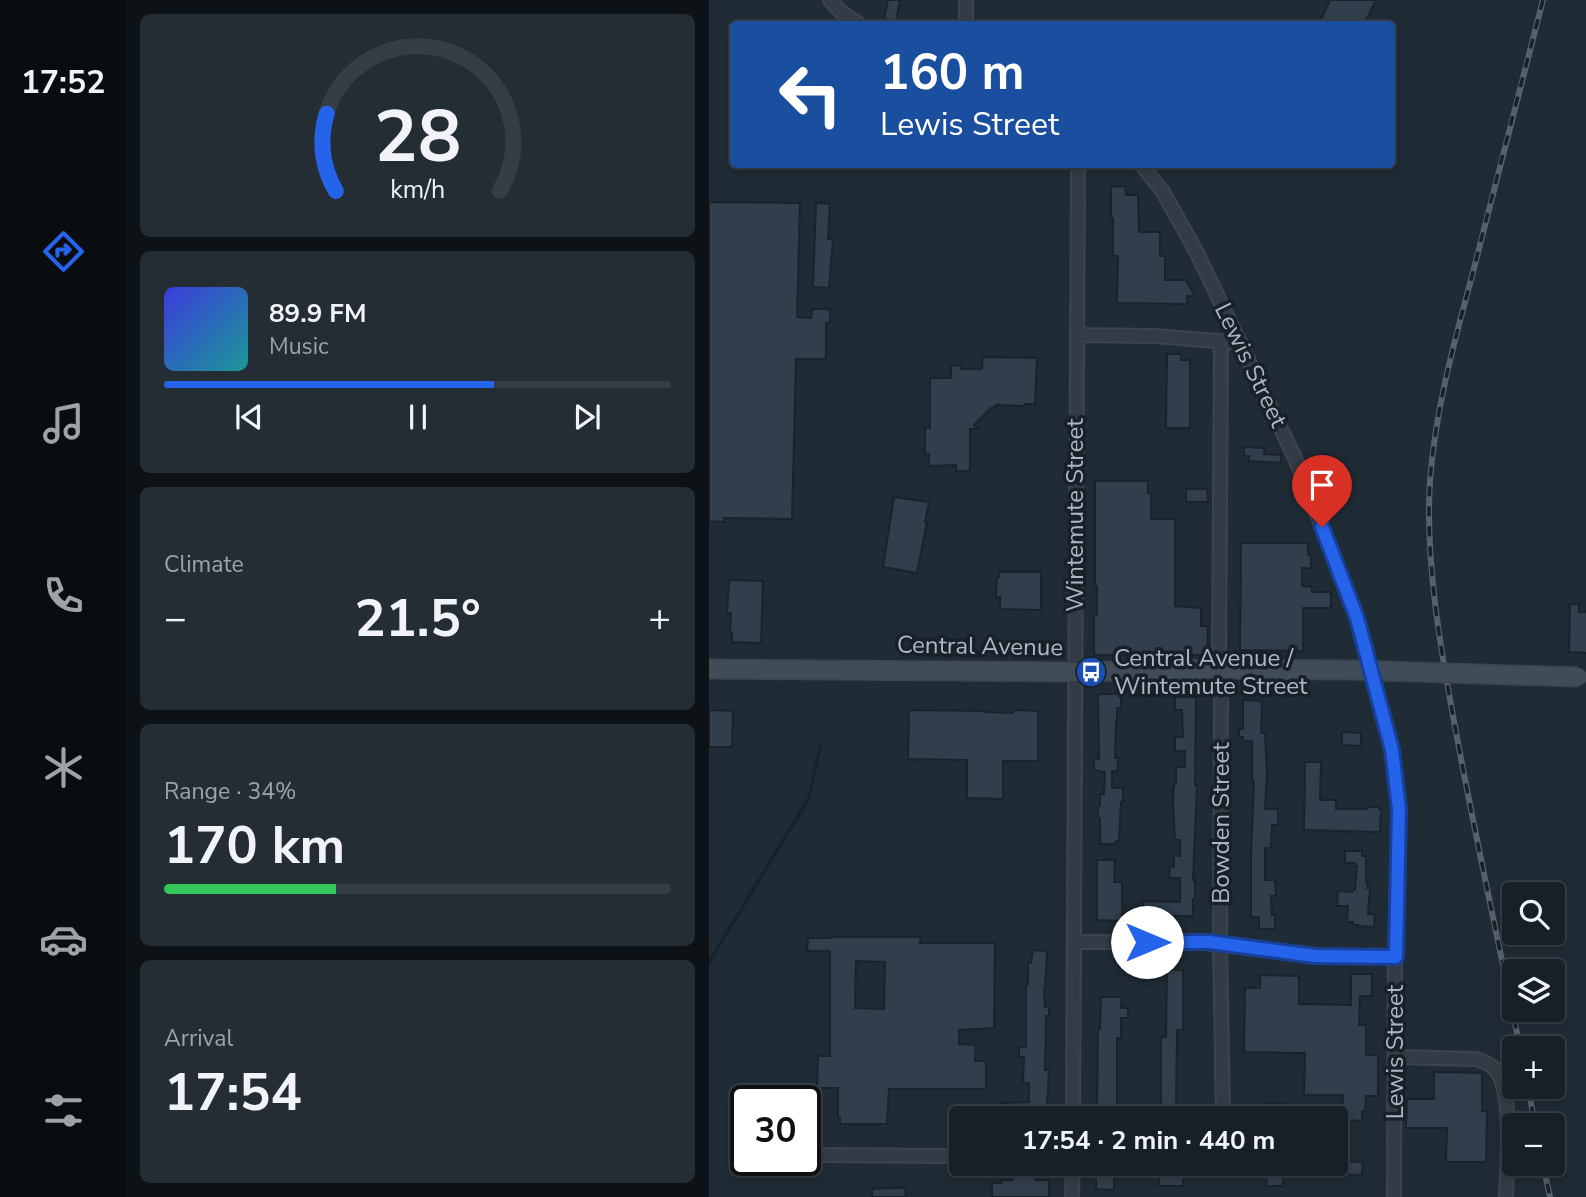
<!DOCTYPE html>
<html lang="en">
<head>
<meta charset="utf-8">
<style>
  :root { --surface:#172028; --page:#242d34; --text:#f1f3f6; --muted:#9ea3a8; --line:#363e45; --accent:#2563eb }
  body { margin:0; font-family:"Nunito Sans",sans-serif; background:var(--page); color:var(--text); height:100vh; display:flex; flex-direction:column; font-size:26px; white-space:nowrap }
  * { box-sizing:border-box; margin:0 }
  p { font-size:23px; color:var(--muted) }
  .icon { flex:none; width:38px; height:38px; fill:none; stroke:currentColor; stroke-width:2; stroke-linecap:round; stroke-linejoin:round }
  .map { position:relative; flex:1; overflow:hidden }
  .sheet { display:flex; flex-direction:column; gap:14px; padding:14px; background:#0d1216; width:583px }
  .sheet>* { flex:none }
  .hud { position:absolute; left:21px; top:21px; width:665px; height:147px; border-radius:7px; box-shadow:0 4px 10px #0003,0 0 0 2px var(--line); background:#1a4fa0; color:#fff; overflow:hidden }
  .buttons { position:absolute; left:793px; top:882px; display:grid; gap:14px }
  .buttons a { display:grid; place-items:center; width:63px; height:63px; border-radius:7px; background:var(--surface); box-shadow:0 4px 10px #0003,0 0 0 2px var(--line); font-size:35px }
  .speed { position:absolute; left:21px; top:1085px; display:flex; gap:14px; font-size:35px; font-weight:700; text-align:center }
  .speed>* { display:grid; place-content:center; width:91px; height:91px; border-radius:50%; background:var(--surface); box-shadow:0 4px 10px #0003,0 0 0 2px var(--line); line-height:1 }
  .speed .limit { border:4px solid #111; border-radius:10px; background:#fff; color:#111 }
  .pin { position:absolute; display:grid; place-items:center; width:60px; height:60px; color:#fff; margin:-72px -30px; border-radius:50% 50% 50% 0; rotate:-45deg; box-shadow:0 0 7px #0007 }
  .pin .icon { rotate:45deg }
  .me { position:absolute; width:77px; margin:-38px; rotate:90deg; stroke-linejoin:round; filter:drop-shadow(0 0 5px #0008) }
  .turn { display:flex; align-items:center; gap:24px; height:147px; padding:0 35px; font-size:32px }
  .turn .icon { width:91px; height:91px; stroke-width:2.5 }
  .turn b { display:block; font-size:49px; line-height:60px }
  .big { font-size:52px; font-weight:700; line-height:1.1 }
  .sheet .card { flex:1; display:flex; flex-direction:column; justify-content:center; gap:10px; min-width:0; padding:0 24px; border-radius:10px; background:var(--page) }
  .sheet .dial { align-items:center; gap:0 }
  .dial svg { height:182px; overflow:visible; fill:none; stroke:var(--line); stroke-width:7; stroke-linecap:round; text-anchor:middle }
  .dial text { fill:var(--text); stroke:none }
  .song { display:flex; align-items:center; gap:21px }
  .cover { width:84px; height:84px; border-radius:10px; background:linear-gradient(135deg,hsl(240 70% 55%),hsl(180 70% 35%)) }
  .played { height:7px; border-radius:4px; background:linear-gradient(90deg,var(--accent) 65%,var(--line) 65%) }
  .keys { display:flex; justify-content:space-around; direction:ltr }
  .heat { display:flex; justify-content:space-between; align-items:center; font-size:38px; direction:ltr }
  .charge { height:10px; border-radius:5px; background:linear-gradient(90deg,#34c759 34%,var(--line) 0) }
  .trip { position:absolute; left:240px; top:1106px; width:399px; height:70px; border-radius:7px; background:var(--surface); box-shadow:0 4px 10px #0003,0 0 0 2px var(--line); font-weight:700; line-height:70px; text-align:center }
  main { display:flex; flex:1; min-height:0 }
  .tab-bar { display:flex; flex-direction:column; width:126px; justify-content:space-around; align-items:center; background:#090d10; color:var(--muted) }
  .tab-bar .icon { width:49px; height:49px }
  .tab-bar .selected { color:var(--accent) }
  .tab-bar b { font-size:32px; color:var(--text) }
  .map>svg:first-child { display:block }
  .lines { fill:none; stroke-linecap:round; stroke-linejoin:round }
  .stream { stroke:#142332; stroke-width:3.5 }
  .building { fill:#313f4c; stroke:#1a232c; stroke-width:2; fill-rule:evenodd }
  .minor-casing { stroke:#3c454f; stroke-width:16 }
  .secondary-casing { stroke:#3c454f; stroke-width:21 }
  .minor { stroke:#333c46; stroke-width:12 }
  .secondary { stroke:#414c59; stroke-width:18 }
  .rail-casing { stroke:#55616d; stroke-width:6 }
  .rail { stroke:#18212a; stroke-width:3.5; stroke-dasharray:10; stroke-linecap:butt }
  .secondary-bridge-casing { stroke:#3c454f; stroke-width:21; stroke-linecap:butt }
  .secondary-bridge { stroke:#414c59; stroke-width:18 }
  .route-casing { stroke:#184099; stroke-width:18 }
  .route { stroke:#2563eb; stroke-width:12 }
  .labels { text-anchor:middle; dominant-baseline:central; stroke-width:7; stroke-linejoin:round; paint-order:stroke }
  .street-label { font-size:24px; fill:#adb7c3; stroke:#18212a }
  .poi-label { font-size:24px; fill:#adb7c3; stroke:#18212a; text-anchor:start }
</style>
</head>
<body>
<main>
<nav class="tab-bar">
<b>17:52</b>
<svg class="icon selected" aria-label="directions" viewBox="0 0 24 24"><path d="M12 3l9 9-9 9-9-9zM9 14v-3h6M13 9l2 2-2 2"/></svg>
<svg class="icon" aria-label="music" viewBox="0 0 24 24"><path d="M9 18V5l10-2v13"/><circle cx="6" cy="18" r="3"/><circle cx="16" cy="16" r="3"/></svg>
<svg class="icon" aria-label="phone" viewBox="0 0 24 24"><path d="M5 4h4l2 5-3 2q2 4 5 5l2-3 5 2v4C11 20 4 13 5 4z"/></svg>
<svg class="icon" aria-label="climate" viewBox="0 0 24 24"><path d="M12 3v18M4 7l16 10M4 17L20 7"/></svg>
<svg class="icon" aria-label="car" viewBox="0 0 24 24"><path d="M5 17H2v-5l4-1 3-4h7l3 4 3 1v5h-3M9 17h6M6 11h13"/><circle cx="7" cy="17" r="2"/><circle cx="17" cy="17" r="2"/></svg>
<svg class="icon" aria-label="filters" viewBox="0 0 24 24"><path d="M4 7h16M4 17h16"/><circle cx="9" cy="7" r="2"/><circle cx="15" cy="17" r="2"/></svg>
</nav>
<section class="sheet">
<div class="card dial"><svg viewBox="0 0 100 80">
<path d="M14 69A42 42 0 1 1 86 69"/>
<path d="M14 69A42 42 0 0 1 10 35" stroke="#2563eb"/>
<text x="50" y="56" font-size="32" font-weight="700">28</text>
<text x="50" y="72" font-size="11">km/h</text>
</svg></div>
<div class="card">
<div class="song"><i class="cover"></i><div><b>89.9 FM</b><p>Music</p></div></div>
<div class="played"></div>
<div class="keys"><svg class="icon" aria-label="previous" viewBox="0 0 24 24"><path d="M18 5L8 12l10 7zM5 5v14"/></svg><svg class="icon" aria-label="pause" viewBox="0 0 24 24"><path d="M8 5v14M16 5v14"/></svg><svg class="icon" aria-label="next" viewBox="0 0 24 24"><path d="M6 5l10 7-10 7zM19 5v14"/></svg></div>
</div>
<div class="card"><p>Climate</p>
<div class="heat"><a>−</a><b class="big">21.5°</b><a>+</a></div>
</div>
<div class="card"><p>Range · 34%</p><b class="big">170 km</b><div class="charge"></div></div>
<div class="card"><p>Arrival</p><b class="big">17:54</b></div>
</section>
<div class="map">
<svg width="878" height="1197" viewBox="0 0 878 1197">
  <rect width="100%" height="100%" fill="#1f2b35"/>
  <g class="lines">
    <path class="stream" d="M0,962L100,798L111,747"/>
  </g>
  <path class="building" d="M179,0H191L187,21L175,19Z
    M621,0H667L655,24H610Z
    M416,186L417,195H429L430,232H451V256H456V280H477L486,296H478V304L408,303L409,256H404V218H402V187Z
    M0,202L91,203L88,317L102,318L103,309H121V323H117V359H87L83,519L15,518V522L0,521Z
    M107,203L121,204L119,239H124L120,288L104,287Z
    M458,354H472V360H481V428H457Z
    M274,357L328,358L326,404H316V406L287,405L283,409L282,408L265,425L269,429H261V471H247V465L220,466V454H216V428H221V378H242V365L252,366V369H273Z
    M535,447L556,448L555,454L572,455V463L540,461V456H535Z
    M386,481H439V493H442V519H466V606L492,608V626H499L498,655H385V615H388V586H386Z
    M477,489H498L499,502H477Z
    M185,497L220,502L216,522H218L208,573L174,567Z
    M532,543H599V555H602V568H593V586L603,587V592H622V608H594V651L531,650Z
    M290,572H332V610L291,609V597H287L288,577H290Z
    M20,580L54,581L52,643L23,642V633H21L22,613H18Z
    M861,604H870V612H878V653L860,652Z
    M393,694H412V708H408V722H407L406,758H409L408,772L403,771V788H414V802H412L410,841L406,842V844H391V818H389V806H391V794H395L396,772L385,770V759H390L389,695Z
    M466,697H487L486,785H488L484,880H486V899H484V916H449V921H436V909H434V901L471,902V878H460L461,867H465V855L471,856V840H466L464,800L465,784H467V767H476V751H466V737H474L473,710H466Z
    M534,700L553,701L552,733H556L558,775L556,809H569V825H563L562,848H556V880H566L567,896H562L563,915H566V929H550V917H542V857L545,782H544L543,775V741H534V737H530V729H534Z
    M0,710L24,711L23,747H0Z
    M200,710L276,711V712L304,713V710L329,711V761H294V799L258,798V760L199,759Z
    M633,732L652,733V746L633,745Z
    M596,762H612L611,800H627V809H658V807H670V809H672L671,832L595,830Z
    M636,851H653V856H657V882H659L658,888H661L659,914H666L665,927L649,926V925H644V922H638L639,906H628L629,891L643,892V890H646L648,866H646V863H636Z
    M388,860H406L405,882H413V921L388,920Z
    M121,937H212L211,943H286L285,1028L250,1030V1044L267,1045L266,1061H277V1089H180L178,1124H131V1118H129V1088H108L109,1056H121V951H98L99,938H121ZM147,961L176,962L175,1009L146,1008Z
    M324,950L338,951L336,988H335L336,1007H340V1016H337L336,1070H340L338,1107H336L335,1118H320L321,1113H291L292,1103L320,1102V1083H314L315,1057H310V1047H317V984H319V963H322Z
    M458,970H474V1030H468L467,1110H452V1037H457Z
    M642,974H663V996H651L650,1025H657V1055H669V1096H657L656,1111H653V1121L633,1120L634,1095H595L596,1053L535,1052L536,988H551V975L590,976V1004L642,1005Z
    M392,997H413L412,1008H419V1018H412V1038H408V1114L388,1113L389,1029H391Z
    M725,1072L773,1073V1111H778L777,1162H737L738,1128H697L698,1099H725Z
    M558,1103L576,1104L575,1118H560Z
    M628,1161L654,1162L653,1175L624,1174V1165H628Z
    M450,1164H474V1186H450Z
    M559,1164H575L574,1186H557Z
    M387,1173H405V1190L387,1189Z
    M314,1176H326V1180H340V1197H283V1183H292V1180H304V1177H314Z
    M181,1188H196L197,1197H163V1189Z"/>
  <g class="lines">
    <g class="minor-casing">
      <path id="minor" d="M121,0L132,12L150,24
        M257,24V0
        M432,164L454,192L488,253L586,458L648,618L683,750L690,809L686,957L685,1197
        M368,335L445,336L532,343
        M510,669L512,342
        M512,696L511,943L514,1118
        M365,942H487L606,955L686,957
        M686,1057L767,1059C776,1062 784,1065 789,1073C804,1100 798,1165 797,1197
        M364,1118L369,164
        M96,1155L252,1156
        M363,1197L364,1164"/>
    </g>
    <g class="secondary-casing">
      <path id="secondary" d="M0,669L365,672L510,669L644,670"/>
    </g>
    <use href="#minor" class="minor"/>
    <use href="#secondary" class="secondary"/>
    <g class="rail-casing">
      <path id="rail" d="M811,1048C789,939 765,831 745,721C731,646 716,558 721,481C726,411 745,343 763,276C786,184 810,92 834,0
        M819,1087L826,1125
        M834,1164L841,1197"/>
    </g>
    <use href="#rail" class="rail"/>
    <g class="secondary-bridge-casing">
      <path id="secondary-bridge" d="M644,670L869,677"/>
    </g>
    <use href="#secondary-bridge" class="secondary-bridge"/>
  </g>
  <g class="lines">
    <g class="route-casing">
      <path id="route" d="M438,942H500L606,956L687,957L690,809L683,750L648,618L613,527"/>
    </g>
    <use href="#route" class="route"/>
  </g>
  <defs>
    <g id="bus-disc" transform="scale(1.575)"><circle r="9.5" fill="#1a4fb4" stroke="#18212a"/><path d="M-5-6H5V4H4V6H2V4H-2V6H-4V4H-5ZM-3.5-4V0h7V-4ZM-3.5 1.2v1.5H-2V1.2ZM2 1.2v1.5H3.5V1.2Z" fill="#fff"/></g>
  </defs>
  <g fill-rule="evenodd">
    <use href="#bus-disc" x="382" y="672"/>
  </g>
  <g class="labels">
    <g class="street-label">
      <text transform="translate(542 365) rotate(64)">Lewis Street</text>
      <text transform="translate(366 515) rotate(-90)">Wintemute Street</text>
      <text transform="translate(271 646) rotate(1)">Central Avenue</text>
      <text transform="translate(512 823) rotate(-90)">Bowden Street</text>
      <text transform="translate(686 1052) rotate(-90)">Lewis Street</text>
    </g>
    <g class="poi-label">
      <text x="405" y="658">Central Avenue /<tspan x="405" dy="28">Wintemute Street</tspan></text>
    </g>
  </g>
</svg>
<div class="buttons">
<a><svg class="icon" aria-label="search" viewBox="0 0 24 24"><circle cx="10" cy="10" r="6"/><path d="M15 15l6 6"/></svg></a>
<a><svg class="icon" aria-label="layers" viewBox="0 0 24 24"><path d="M12 4l9 5-9 5-9-5zM3 14l9 5 9-5"/></svg></a>
<a>+</a>
<a>−</a>
</div>
<div class="speed"><div class="limit">30</div></div>
<div class="pin" style="left:613px;top:527px;background:#d93025"><svg class="icon" aria-label="arrive" viewBox="0 0 24 24"><path d="M6 21V4h12l-3 4 3 4H6"/></svg></div>
<svg class="me" style="left:438px;top:942px" viewBox="-20 -20 40 40"><circle r="19" fill="#fff"/><path d="M0-13L10 11 0 6-10 11z" fill="#2563eb"/></svg>
<div class="trip">17:54 · 2 min · 440 m</div>
<div class="hud">
<div class="turn"><svg class="icon" aria-label="left" viewBox="0 0 24 24"><path d="M17 20v-9H6M10 6l-5 5 5 5"/></svg><div><b>160 m</b>Lewis Street</div></div>
</div>
</div>
</main>
</body>
</html>
